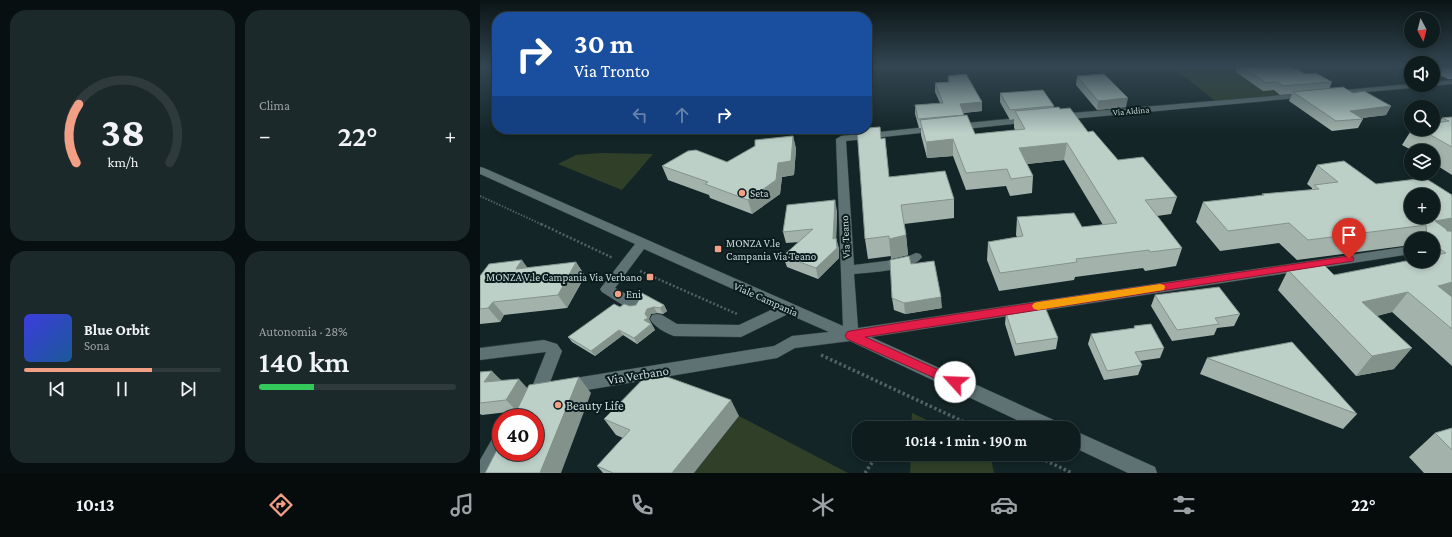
<!DOCTYPE html>
<html lang="it">
<head>
<meta charset="utf-8">
<style>
  :root { --surface:#0e1c1d; --page:#1c292a; --text:#f1f3f6; --muted:#9ba1a4; --line:#2e3a3b; --accent:#f39f85 }
  body { margin:0; font-family:"Crimson Pro",serif; background:var(--page); color:var(--text); height:100vh; display:flex; flex-direction:column; font-size:15px; white-space:nowrap }
  * { box-sizing:border-box; margin:0 }
  p { font-size:13px; color:var(--muted) }
  .icon { flex:none; width:22px; height:22px; fill:none; stroke:currentColor; stroke-width:2; stroke-linecap:round; stroke-linejoin:round }
  .map { position:relative; flex:1; overflow:hidden }
  .panel { display:flex; flex-direction:column; gap:10px; padding:10px; background:#080f10; width:480px }
  .panel>* { flex:none }
  .hud { position:absolute; left:12px; top:12px; width:380px; height:122px; border-radius:16px; box-shadow:0 2px 6px #0003,0 0 0 1px var(--line); background:#1a4fa0; color:#fff; overflow:hidden }
  .needle { width:26px; rotate:173deg }
  .controls { position:absolute; left:924px; top:12px; display:grid; gap:8px }
  .controls a { display:grid; place-items:center; width:36px; height:36px; border-radius:50%; background:var(--surface); box-shadow:0 2px 6px #0003,0 0 0 1px var(--line); font-size:20px }
  .speed { position:absolute; left:12px; top:409px; display:flex; gap:8px; font-size:20px; font-weight:700; text-align:center }
  .speed>* { display:grid; place-content:center; width:52px; height:52px; border-radius:50%; background:var(--surface); box-shadow:0 2px 6px #0003,0 0 0 1px var(--line); line-height:1 }
  .speed .limit { border:6px solid #d22; background:#fff; color:#111 }
  .pin { position:absolute; display:grid; place-items:center; width:34px; height:34px; color:#fff; margin:-41px -17px; border-radius:50% 50% 50% 0; rotate:-45deg; box-shadow:0 0 4px #0007 }
  .pin .icon { rotate:45deg }
  .me { position:absolute; width:44px; margin:-22px; rotate:295deg; stroke-linejoin:round; filter:drop-shadow(0 0 3px #0008) }
  .turn { display:flex; align-items:center; gap:14px; height:84px; padding:0 16px; font-size:18px }
  .turn .icon { width:52px; height:52px; stroke-width:2.5 }
  .turn b { display:block; font-size:28px; line-height:34px }
  .lanes { display:flex; align-items:center; height:38px; padding:0 16px; background:#0003; justify-content:center; gap:20px; direction:ltr }
  .lanes .off { opacity:.35 }
  .big { font-size:30px; font-weight:600; line-height:1.1 }
  .panel .card { flex:1; display:flex; flex-direction:column; justify-content:center; gap:6px; min-width:0; padding:0 14px; border-radius:16px; background:var(--page) }
  .panel .dial { align-items:center; gap:0 }
  .dial svg { height:104px; overflow:visible; fill:none; stroke:var(--line); stroke-width:7; stroke-linecap:round; text-anchor:middle }
  .dial text { fill:var(--text); stroke:none }
  .song { display:flex; align-items:center; gap:12px }
  .cover { width:48px; height:48px; border-radius:6px; background:linear-gradient(135deg,hsl(240 70% 55%),hsl(210 70% 35%)) }
  .played { height:4px; border-radius:2px; background:linear-gradient(90deg,var(--accent) 65%,var(--line) 65%) }
  .keys { display:flex; justify-content:space-around; direction:ltr }
  .heat { display:flex; justify-content:space-between; align-items:center; font-size:22px; direction:ltr }
  .charge { height:6px; border-radius:3px; background:linear-gradient(90deg,#34c759 28%,var(--line) 0) }
  .panel .tiles { flex:1; display:grid; gap:10px; grid-template-columns:repeat(2,1fr) }
  .trip { position:absolute; left:372px; top:421px; width:228px; height:40px; border-radius:16px; background:var(--surface); box-shadow:0 2px 6px #0003,0 0 0 1px var(--line); font-weight:600; line-height:40px; text-align:center }
  .tabs { display:flex; height:64px; justify-content:space-around; align-items:center; background:#060b0c; color:var(--muted) }
  .tabs .icon { width:28px; height:28px }
  .tabs .active { color:var(--accent) }
  .tabs b { font-size:18px; color:var(--text) }
  main { display:flex; flex:1; min-height:0 }
  .map>svg:first-child { display:block }
  .green { fill:#304028 }
  .lines { fill:none; stroke-linecap:round; stroke-linejoin:round }
  .minor-casing { stroke:#323f40; stroke-width:1 }
  .path-far2 { stroke:#526264; stroke-width:2; stroke-dasharray:1.5 1.5; stroke-linecap:butt }
  .path-far1 { stroke:#526264; stroke-width:2.5; stroke-dasharray:2 2; stroke-linecap:butt }
  .path { stroke:#526264; stroke-width:3.5; stroke-dasharray:2.5 2.5; stroke-linecap:butt }
  .minor { fill:#5e7273; fill-rule:evenodd }
  .wall { fill:#a3b3ac }
  .shaded-wall { fill:#84928c }
  .building { fill:#bdd0c8; stroke:#84928c; fill-rule:evenodd }
  .route { fill:#e11d48; stroke:#92132f }
  .slow { fill:#f59e0b }
  .poi-dot { fill:#f39f85; stroke:#0a1c1d; stroke-width:1.5 }
  .labels { text-anchor:middle; dominant-baseline:central; stroke-width:4; stroke-linejoin:round; paint-order:stroke }
  .far-street-label { font-size:9px; fill:#cdd9d9; stroke:#0a1c1d }
  .poi-label { font-size:11px; fill:#cdd9d9; stroke:#0a1c1d; text-anchor:start }
  .street-label { font-size:11px; fill:#cdd9d9; stroke:#0a1c1d }
  .near-street-label { font-size:13px; fill:#cdd9d9; stroke:#0a1c1d }
  .near-poi-label { font-size:13px; fill:#cdd9d9; stroke:#0a1c1d; text-anchor:start }
</style>
</head>
<body>
<main>
<section class="panel">
<div class="tiles">
<div class="card dial"><svg viewBox="0 0 100 80">
<path d="M14 69A42 42 0 1 1 86 69"/>
<path d="M14 69A42 42 0 0 1 16 24" stroke="#f39f85"/>
<text x="50" y="56" font-size="32" font-weight="700">38</text>
<text x="50" y="72" font-size="11">km/h</text>
</svg></div>
<div class="card"><p>Clima</p>
<div class="heat"><a>−</a><b class="big">22°</b><a>+</a></div>
</div>
<div class="card">
<div class="song"><i class="cover"></i><div><b>Blue Orbit</b><p>Sona</p></div></div>
<div class="played"></div>
<div class="keys"><svg class="icon" aria-label="previous" viewBox="0 0 24 24"><path d="M18 5L8 12l10 7zM5 5v14"/></svg><svg class="icon" aria-label="pause" viewBox="0 0 24 24"><path d="M8 5v14M16 5v14"/></svg><svg class="icon" aria-label="next" viewBox="0 0 24 24"><path d="M6 5l10 7-10 7zM19 5v14"/></svg></div>
</div>
<div class="card"><p>Autonomia · 28%</p><b class="big">140 km</b><div class="charge"></div></div>
</div>
</section>
<div class="map">
<svg width="972" height="473" viewBox="0 0 972 473">
  <rect width="100%" height="100%" fill="#132527"/>
  <path class="green" d="M693,67H818L857,90L735,101Z
    M122,153L173,154L142,190L78,164L96,155Z
    M432,413L464,428H431Z
    M259,416L368,473H214Z
    M431,454H510L514,473H430Z"/>
  <g class="lines">
    <g class="minor-casing">
      <path id="minor" d="M972,80V84L953,86L950,85H953V82Z
        M931,84V85H945L941,87L854,95L850,93L854,91Z
        M826,93H829V97L580,120L576,117L580,114Z
        M549,117L553,120L552,122L476,130L471,127L476,124Z
        M456,126L459,127L461,129L459,131L366,141L374,265L422,259L436,253L440,254L442,257C433,271 390,272 374,274L378,328L931,246V254L391,337L578,422L581,428H554L370,341L315,348L297,358L89,393L83,391L81,386L83,381L89,379L294,346L312,336L349,332L308,314L261,337L194,336C186,333 174,327 170,319L172,315L177,314L182,315L197,324L259,325L295,308L164,249L135,288L159,301L161,305L159,309L154,310L149,309L122,292L120,289L155,244L0,174V167L4,168L363,326L356,139L361,136Z
        M64,340L77,344L82,351L67,390L52,418H35L52,387L66,352L0,360V348Z
        M593,430L675,467L677,473H648L593,447Z
        M21,432V452H24L13,473H0V460L15,434Z"/>
    </g>
    <path class="path-far2" d="M0,196L63,225"/>
    <path class="path-far1" d="M61,224L133,258
      M160,271L257,314"/>
    <path class="path" d="M341,355L497,428
      M552,454L592,473
      M385,473L398,454"/>
    <use href="#minor" class="minor"/>
  </g>
  <path class="wall" d="M757,67H809L812,69L825,74L852,82L849,89L873,93L911,106L906,115L882,118L883,119L878,128L852,131L809,101L812,94L800,95L794,90L783,91L756,72Z
    M953,67H972V79H968L953,72Z
    M468,76L502,102V111L484,113V116L495,134L535,130L534,127V119L530,120L520,102V93L574,106L573,108L580,109L608,132L638,160L697,197L691,214L677,216L702,248L696,266L665,271L663,268L595,277L594,280L519,291L507,260L508,242L537,237L536,235L537,217L602,227L623,225L584,160L547,164L553,176L552,193L530,196L526,186L486,190L473,156L447,158L441,135V128H439L435,114V105L460,103L455,92V83L468,82Z
    M597,76L646,107L617,110L596,85Z
    M972,117V175L953,163V151H933L922,145L932,129H953L959,123L962,118Z
    M313,136L316,149L314,175L302,177L300,194L272,214L230,198L229,195L188,180L182,166L247,162Z
    M401,139L409,177L474,199V218L424,224L426,235L428,255L411,259V256L388,259L385,239Z
    M837,165L896,184L972,195V366L912,312L897,316L914,369L876,376L798,290L808,270L854,275L953,261V239H931V245L817,260L799,243L740,251L716,222L723,202L782,196V194L832,190V188L827,184Z
    M357,211L356,238L359,249V258L338,279L307,267L303,256L320,242L306,243L303,232Z
    M931,251V259L927,256Z
    M96,262L105,276L87,308L24,315L20,322L0,324V276L47,268Z
    M431,264L462,308L425,314L414,310L412,298Z
    M675,295L760,314L754,326L737,328L734,335L692,341L671,306Z
    M184,305L187,311L183,314L177,313L171,314L169,319L175,330L157,344L143,335L115,356L92,342L88,337L140,307Z
    M526,313L578,338L576,349L535,356L525,324Z
    M654,326L684,348L680,358L659,361L662,365L658,375L624,380L608,344L611,334L654,328Z
    M727,358L877,414L863,429L720,374Z
    M0,372L22,380L47,388L111,393L36,411L2,415L0,414Z
    M259,416L143,438L136,435L124,419Z
    M972,428V473H944L929,457L955,433Z
    M117,466L133,473H123Z"/>
  <path class="shaded-wall" d="M648,98L646,107L617,110L618,101Z
    M502,102V111L480,113V104Z
    M911,106L906,115L865,120L870,111Z
    M313,136L316,149L314,175L302,177L300,194L272,214L268,200L298,163Z
    M473,139V156L447,158L446,142Z
    M587,143L584,160L538,165L539,148Z
    M355,200L357,211L356,248V238L359,249V258L338,279L336,268L353,239Z
    M972,218V235L955,221Z
    M426,235L428,255L411,259L409,239Z
    M42,260L52,274L36,269Z
    M96,262L105,276L87,308L78,295Z
    M972,282V299L958,286Z
    M928,292L912,312L868,322L882,302Z
    M461,297L462,308L425,314L424,303Z
    M13,302L24,315L20,322L8,308Z
    M184,305L187,311L183,314L180,308Z
    M174,307L177,313L171,314L169,319L171,323L168,326L164,320L165,314L167,309Z
    M171,324L175,330L157,344L154,338Z
    M139,330L143,335L115,356L111,351Z
    M932,348L914,369L876,376L892,356Z
    M12,371L23,382H4Z
    M99,377L111,393L81,473H60Z
    M39,379L49,390L37,411L26,400Z
    M251,400L259,416L214,473H192Z"/>
  <path class="building" d="M763,67H809L812,69H816L825,74L836,73L852,82L803,86L797,82L786,83Z
    M964,67H972V70Z
    M486,74L502,102L480,104L484,115L438,119L435,105L463,103L455,83L470,82L468,76Z
    M624,74L648,98L618,101L597,76Z
    M863,87L873,93L884,91L911,106L870,111L883,119L856,121L813,92Z
    M563,90L574,106L530,110L520,93Z
    M579,107L580,109L590,108L608,132L613,131L638,160L663,157L697,197L665,200L702,248L670,252L669,250L596,259L597,262L520,273L508,242L543,236L537,217L594,213L602,227L637,223L587,143L539,148L553,176L531,179L527,169L486,173L473,139L446,142L440,120L487,115L495,134L545,129L535,111Z
    M972,117V147L940,129H953V123L969,121L962,118Z
    M400,127L401,139L405,138L409,177L465,171L474,199L421,205L426,235L409,239V236L385,239L377,129H387V128Z
    M313,136L311,161L298,163L296,180L268,200L225,184L228,182L182,166L208,151L216,150L247,162L275,146V140Z
    M864,161L896,184L945,178L972,195V218L955,221L966,229L967,231H970L972,232V282L958,286L972,297V329L928,292L882,302L932,348L892,356L808,270L843,264L854,275L931,260V261H953V256L966,253L953,244V239H946L942,236L947,235L946,225L828,240L809,223L748,231L723,202L784,195L782,194L839,189L834,185L858,182L837,165ZM931,195H953V217H931Z
    M355,200L353,239L356,238L357,248L336,268L303,256L333,229L303,232L307,205Z
    M429,256L431,264L454,261L461,297L424,303L412,298L410,260Z
    M42,260L36,269L96,262L78,295L13,302L8,308L0,309V276L9,264Z
    M739,287L760,314L735,318L739,324L697,330L675,295Z
    M160,292L184,305L180,308L174,307L167,309L165,314L168,318L164,320L171,324L154,338L139,330L111,351L88,337L134,304L140,307L144,304L150,306L156,305L159,300L157,294Z
    M565,307L578,338L536,344L526,313Z
    M671,324L684,348L655,352L662,365L627,371L611,334L655,328L654,326Z
    M812,342L877,414L727,358Z
    M12,371L4,382L39,379L26,400L0,403V372Z
    M171,371L251,400L192,473H133L117,466L150,430L124,419Z
    M99,377L60,473H5L21,442V452H55V418H33L49,385Z
    M972,428V450L955,433Z"/>
  <linearGradient id="sky" x2="0" y2="1"><stop stop-color="#0a1415"/><stop offset="0.5" stop-color="#334652"/><stop offset="1" stop-color="#334652" stop-opacity="0"/></linearGradient>
  <rect width="972" height="133" fill="url(#sky)"/>
  <path class="route" d="M869,256L873,257L874,259L873,261L385,337L479,379L481,382L479,386L475,387L367,339L365,336L367,332L370,331L438,320Z"/>
  <path class="slow" d="M680,284L684,285L685,287L684,290L558,310L554,309L552,306L554,303L558,302Z"/>
  <g class="poi-dot">
    <circle cx="262" cy="193" r="4"/>
    <rect x="234" y="245" width="8" height="8" rx="2"/>
    <rect x="166" y="273" width="8" height="8" rx="2"/>
    <circle cx="138" cy="294" r="4"/>
    <circle cx="78" cy="405" r="4"/>
  </g>
  <g class="labels">
    <g class="far-street-label">
      <text transform="translate(651 111) rotate(-5)">Via Aldina</text>
    </g>
    <g class="poi-label">
      <text x="270" y="193">Seta</text>
      <text x="246" y="243">MONZA V.le<tspan x="246" dy="13">Campania Via Teano</tspan></text>
      <text x="162" y="277" text-anchor="end">MONZA V.le Campania Via Verbano</text>
      <text x="146" y="294">Eni</text>
    </g>
    <g class="street-label">
      <text transform="translate(365 237) rotate(-93)">Via Teano</text>
      <text transform="translate(286 299) rotate(24)">Viale Campania</text>
    </g>
    <g class="near-street-label">
      <text transform="translate(158 375) rotate(-9)">Via Verbano</text>
    </g>
    <g class="near-poi-label">
      <text x="86" y="405">Beauty Life</text>
    </g>
  </g>
</svg>
<div class="controls">
<a><svg class="needle" viewBox="-14 -14 28 28"><path d="M0-13l5 13h-10z" fill="#e53935"/><path d="M0 13l5-13h-10z" fill="#9ba1a4"/></svg></a>
<a><svg class="icon" aria-label="sound" viewBox="0 0 24 24"><path d="M4 9h4l5-4v14l-5-4H4zM17 9q2 3 0 6"/></svg></a>
<a><svg class="icon" aria-label="search" viewBox="0 0 24 24"><circle cx="10" cy="10" r="6"/><path d="M15 15l6 6"/></svg></a>
<a><svg class="icon" aria-label="layers" viewBox="0 0 24 24"><path d="M12 4l9 5-9 5-9-5zM3 14l9 5 9-5"/></svg></a>
<a>+</a>
<a>−</a>
</div>
<div class="speed"><div class="limit">40</div></div>
<div class="pin" style="left:869px;top:259px;background:#d93025"><svg class="icon" aria-label="arrive" viewBox="0 0 24 24"><path d="M6 21V4h12l-3 4 3 4H6"/></svg></div>
<svg class="me" style="left:475px;top:382px" viewBox="-20 -20 40 40"><circle r="19" fill="#fff"/><path d="M0-13L10 11 0 6-10 11z" fill="#e11d48"/></svg>
<div class="trip">10:14 · 1 min · 190 m</div>
<div class="hud">
<div class="turn"><svg class="icon" aria-label="right" viewBox="0 0 24 24"><path d="M7 20v-9h11M14 6l5 5-5 5"/></svg><div><b>30 m</b>Via Tronto</div></div>
<div class="lanes"><svg class="icon off" aria-label="left" viewBox="0 0 24 24"><path d="M17 20v-9H6M10 6l-5 5 5 5"/></svg><svg class="icon off" aria-label="ahead" viewBox="0 0 24 24"><path d="M12 20V5M6 11l6-6 6 6"/></svg><svg class="icon" aria-label="right" viewBox="0 0 24 24"><path d="M7 20v-9h11M14 6l5 5-5 5"/></svg></div>
</div>
</div>
</main>
<nav class="tabs">
<b>10:13</b>
<svg class="icon active" aria-label="directions" viewBox="0 0 24 24"><path d="M12 3l9 9-9 9-9-9zM9 14v-3h6M13 9l2 2-2 2"/></svg>
<svg class="icon" aria-label="music" viewBox="0 0 24 24"><path d="M9 18V5l10-2v13"/><circle cx="6" cy="18" r="3"/><circle cx="16" cy="16" r="3"/></svg>
<svg class="icon" aria-label="phone" viewBox="0 0 24 24"><path d="M5 4h4l2 5-3 2q2 4 5 5l2-3 5 2v4C11 20 4 13 5 4z"/></svg>
<svg class="icon" aria-label="climate" viewBox="0 0 24 24"><path d="M12 3v18M4 7l16 10M4 17L20 7"/></svg>
<svg class="icon" aria-label="car" viewBox="0 0 24 24"><path d="M5 17H2v-5l4-1 3-4h7l3 4 3 1v5h-3M9 17h6M6 11h13"/><circle cx="7" cy="17" r="2"/><circle cx="17" cy="17" r="2"/></svg>
<svg class="icon" aria-label="filters" viewBox="0 0 24 24"><path d="M4 7h16M4 17h16"/><circle cx="9" cy="7" r="2"/><circle cx="15" cy="17" r="2"/></svg>
<b>22°</b>
</nav>
</body>
</html>
